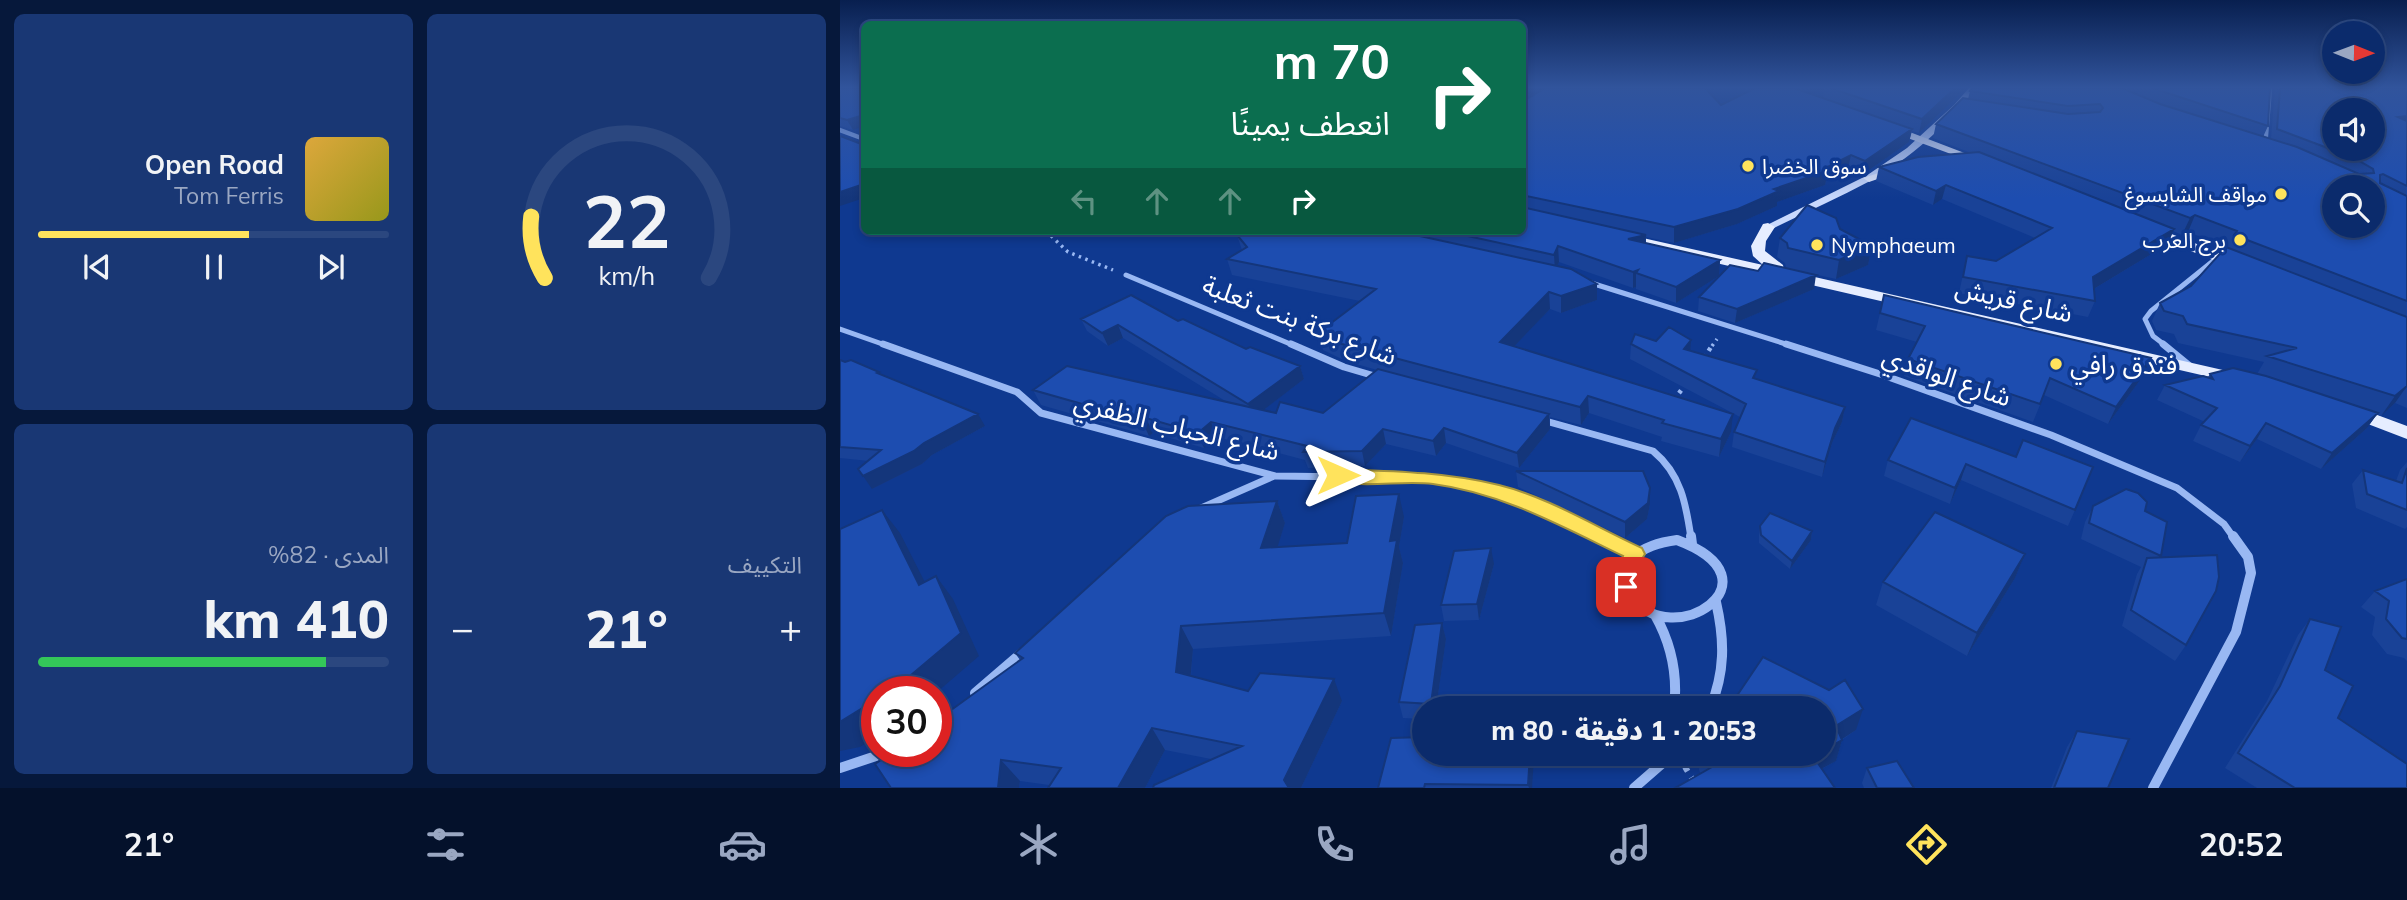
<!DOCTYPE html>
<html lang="ar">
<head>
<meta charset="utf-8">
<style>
  :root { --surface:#0b2b6c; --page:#193774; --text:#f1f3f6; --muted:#9aa7c2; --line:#2b477f; --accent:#ffe35c }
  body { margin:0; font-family:Mulish,"Noto Sans Arabic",sans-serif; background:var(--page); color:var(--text); direction:rtl; height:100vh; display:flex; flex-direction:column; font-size:26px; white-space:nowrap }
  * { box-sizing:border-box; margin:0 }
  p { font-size:23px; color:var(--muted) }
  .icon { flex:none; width:38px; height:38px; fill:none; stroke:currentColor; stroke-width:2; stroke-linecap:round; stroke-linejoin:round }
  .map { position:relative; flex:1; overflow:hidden; direction:ltr }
  .drawer { display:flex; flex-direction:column; gap:14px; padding:14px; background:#06183b; width:840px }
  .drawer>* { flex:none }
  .top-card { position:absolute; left:21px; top:21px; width:665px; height:214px; border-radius:10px; box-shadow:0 4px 10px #0003,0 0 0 2px var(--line); direction:rtl; background:#0b6e4f; color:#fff; overflow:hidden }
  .needle { width:46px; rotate:91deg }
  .tools { position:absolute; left:1482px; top:21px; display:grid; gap:14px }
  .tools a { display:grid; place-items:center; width:63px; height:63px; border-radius:50%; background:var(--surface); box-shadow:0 4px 10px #0003,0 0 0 2px var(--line); font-size:35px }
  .speed { position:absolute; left:21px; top:676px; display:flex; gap:14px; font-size:35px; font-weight:700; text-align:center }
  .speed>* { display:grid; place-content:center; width:91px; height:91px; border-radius:50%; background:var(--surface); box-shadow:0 4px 10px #0003,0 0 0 2px var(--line); line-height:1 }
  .speed .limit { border:10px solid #d22; background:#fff; color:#111 }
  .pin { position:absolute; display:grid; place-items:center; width:60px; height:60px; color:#fff; margin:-30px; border-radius:14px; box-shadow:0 4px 10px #0006 }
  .me { position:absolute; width:77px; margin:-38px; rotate:90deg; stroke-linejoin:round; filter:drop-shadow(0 0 5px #0008) }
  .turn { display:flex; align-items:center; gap:24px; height:147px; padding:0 21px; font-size:32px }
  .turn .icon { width:91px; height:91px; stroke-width:2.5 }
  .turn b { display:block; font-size:49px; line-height:60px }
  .lanes { display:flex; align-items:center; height:66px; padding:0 21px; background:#0003; justify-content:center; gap:35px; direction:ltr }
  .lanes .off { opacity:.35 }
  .big { font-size:52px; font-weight:800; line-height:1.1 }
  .drawer .widget { flex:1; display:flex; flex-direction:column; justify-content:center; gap:10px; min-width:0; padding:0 24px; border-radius:10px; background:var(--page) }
  .drawer .dial { align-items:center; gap:0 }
  .dial svg { height:182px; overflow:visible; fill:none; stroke:var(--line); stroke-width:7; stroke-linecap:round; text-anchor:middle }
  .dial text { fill:var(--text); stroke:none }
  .song { display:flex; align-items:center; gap:21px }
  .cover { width:84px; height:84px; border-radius:10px; background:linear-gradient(135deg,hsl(40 70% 55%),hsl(60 70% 35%)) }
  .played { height:7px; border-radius:4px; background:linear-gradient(90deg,var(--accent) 60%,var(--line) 60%) }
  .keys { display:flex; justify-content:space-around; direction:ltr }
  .heat { display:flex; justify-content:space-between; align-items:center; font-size:38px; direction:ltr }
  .charge { height:10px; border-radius:5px; background:linear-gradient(90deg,#34c759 82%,var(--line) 0) }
  .drawer .tiles { flex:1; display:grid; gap:14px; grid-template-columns:repeat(2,1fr) }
  .trip { position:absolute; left:572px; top:696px; width:424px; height:70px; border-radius:35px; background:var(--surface); box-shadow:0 4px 10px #0003,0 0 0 2px var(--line); font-weight:800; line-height:70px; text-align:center; direction:rtl }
  .tabs { display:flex; height:112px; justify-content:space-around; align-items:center; background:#04112b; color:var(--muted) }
  .tabs .icon { width:49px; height:49px }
  .tabs .current { color:var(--accent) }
  .tabs b { font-size:32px; color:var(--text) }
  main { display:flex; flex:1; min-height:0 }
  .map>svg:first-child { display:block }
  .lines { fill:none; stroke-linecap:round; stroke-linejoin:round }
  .path-far2 { stroke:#99b8f3; stroke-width:3.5; stroke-dasharray:2.5 4.5; stroke-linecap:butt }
  .path-far1 { stroke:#99b8f3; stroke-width:4.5; stroke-dasharray:3.5 5; stroke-linecap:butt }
  .path { stroke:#99b8f3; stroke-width:6; stroke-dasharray:5 7; stroke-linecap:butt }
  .street-far3 { stroke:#99b8f3; stroke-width:4.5 }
  .street-far2 { stroke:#99b8f3; stroke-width:5 }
  .street-far1 { stroke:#99b8f3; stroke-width:7 }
  .street { stroke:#99b8f3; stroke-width:10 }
  .secondary { fill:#c9d9fd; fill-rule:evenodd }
  .primary { fill:#e6edff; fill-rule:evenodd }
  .wall { fill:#194297; fill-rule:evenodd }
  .shaded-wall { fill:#14367b }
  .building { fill:#1d4db0; stroke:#14367b; stroke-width:2; fill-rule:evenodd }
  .route { fill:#ffe35c; stroke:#a6943c; stroke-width:2 }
  .poi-dot { fill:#ffe35c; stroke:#0f3990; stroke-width:2.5 }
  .labels { text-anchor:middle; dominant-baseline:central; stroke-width:7; stroke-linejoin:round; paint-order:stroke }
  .far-poi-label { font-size:21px; fill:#fff; stroke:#0f3990; text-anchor:start }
  .street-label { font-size:26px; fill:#fff; stroke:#0f3990 }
  .poi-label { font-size:26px; fill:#fff; stroke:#0f3990; text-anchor:start }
</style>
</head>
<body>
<main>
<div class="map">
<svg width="1567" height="788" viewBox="0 0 1567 788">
  <rect width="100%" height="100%" fill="#0f3990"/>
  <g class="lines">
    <path class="path-far2" d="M206,231L228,252L273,270
      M872,346L877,339"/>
    <path class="path-far1" d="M864,358L873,344
      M834,400L845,385"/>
    <path class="path" d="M845,767L858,788"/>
    <path class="street-far3" d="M0,130L24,139
      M1425,147L1430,88"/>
    <path class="street-far2" d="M286,275L455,346
      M751,283L952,346
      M0,329L48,346
      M1326,346L1313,336L1305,319L1311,311L1378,257"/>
    <path class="street-far1" d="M43,344L177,392L201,413L435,476L593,478L659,492L763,538
      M451,344L504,367L538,377
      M946,344L1040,374L1211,435L1337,488L1384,524L1394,538
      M1323,344L1351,367
      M702,420L813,451C841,474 846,504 851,538
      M359,509L434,476"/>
    <path class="street" d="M759,536L795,554
      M851,536L852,544
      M837,540C946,581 830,653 793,597C768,561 806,544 837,540Z
      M815,615C832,645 838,675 834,709
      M135,693L184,651
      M870,709C885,672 885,641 876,602
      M0,768L51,751
      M816,768L821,754
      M794,788L833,754
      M1313,788L1396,632L1411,573L1408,557L1393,536"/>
    <path class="secondary" d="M1129,88H1137C1108,124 1070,159 1030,181C998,198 964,213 932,229L928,230L923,227L1026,176L1067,148L1114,105Z"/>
    <path class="primary" d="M1046,126H1054L1148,162L1138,164L1046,130Z
      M1054,168L1064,170L1029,182L1023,178Z
      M928,223L935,227L926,241L925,251L943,265L944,270L1396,373L1405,378L1396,383L785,242L778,238L785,234L923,265L913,256L911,246L923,224Z
      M1311,226L1403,262L1405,265L1403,268H1393L1306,233L1304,230Z
      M1513,406L1567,426V439L1507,416L1504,412L1507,408Z"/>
  </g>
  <path class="wall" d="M0,88L13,130L0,126Z
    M682,88L881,105L915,88H1126L1079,133L1072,131L1069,142L1022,175L1008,169L986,181L985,185L937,202V206L897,224L834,243L806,237V243L880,260L879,276L836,303L796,289V287L793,288L719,262L717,266L757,284V300L721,313L710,309L674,346L891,432L879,457L821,441L822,437L749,413L741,425L710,417V429L679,468L606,443L596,456L546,444L525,466L468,468L465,460L377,437L364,448L313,433L309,436L201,405L193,390L387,402L283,338L268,346L247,331L241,319L338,321L406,349L460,366L464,379L423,410L436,413H483L537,370L506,361L483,350L478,333L520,301L392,275L387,259L402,250L397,235L404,231H682ZM984,90L983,98L971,94Z
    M1132,88H1430L1428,126L1423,137L1431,139L1435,88H1567V408L1555,403L1541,416L1537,414L1527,428L1481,469L1417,439L1400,462L1353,441L1361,425L1365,422L1317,400L1325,385L1368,377L1370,374H1417L1424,362L1338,343L1334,334L1316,330L1312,321L1320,303L1351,286L1388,247L1348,232L1342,235L1333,231L1328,244L1254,289L1255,301L1248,317L1119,293L1127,256L1156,261L1195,238L1102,199L1093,205L1036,181L1039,167L1131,153L1093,138L1096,124L1128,99L1130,91Z
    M1000,229L1032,246L1028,265L996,279L946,268L945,263L937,257L940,238Z
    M974,289L895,323L858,311L859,297Z
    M1040,313L1311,358L1303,376L1268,424L1204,395L1193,422L1064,376L1068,359L1077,342L1036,330Z
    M816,341L850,351L916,379L1005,407L1002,422L992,443L982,477L892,447L894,432L900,417L790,359L791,344Z
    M0,360L5,362L41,375L145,426L92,455L82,464L32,489L29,461L0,458Z
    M1071,418L1235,510L1228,526L1121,480L1110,504L1044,476L1048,460Z
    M1567,462V527L1565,529L1516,508L1512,484L1523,470L1556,481L1560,470Z
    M676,471L810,488V504L807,519L785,538L678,487Z
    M437,501L445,523L437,547L507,543L564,517L559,547L563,563L551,636L353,649L351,676L408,691L502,701L461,788H313L371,759L325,750L305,788H208L209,785L180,781L179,788H51L180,660L175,653Z
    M1253,506L1305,511L1321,556L1346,645L1335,661L1282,626L1297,574L1301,567L1241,539L1245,522Z
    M920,526L972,531L971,540L950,569L919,543V534Z
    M1185,554L1175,578L1127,656L1036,605L1043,582Z
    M654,564L639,620L604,621L601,605Z
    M1567,579V661L1564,658L1547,654L1532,635L1535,617L1521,607L1535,591Z
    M1470,619L1498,718L1567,788H1417L1385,768L1427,701L1458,635Z
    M602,623L606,639L596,709H584V719L563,718L559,702Z
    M984,709L1016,730L1002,740L996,761L982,769L861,774L859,770L860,754H984Z
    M1237,731L1268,788H1211L1227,747Z
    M584,754H693L692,788H538Z
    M1027,768L1074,788H1024L1022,783Z"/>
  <path class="shaded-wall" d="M690,88H707L682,107V94Z
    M970,88H984V90L969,95Z
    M1115,88H1126L1079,133L1082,119Z
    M24,115V126L13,130L7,120Z
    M1567,116V128L1558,117Z
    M1072,129L1069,142L1022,175L1025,161Z
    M1011,155L1008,169L986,181L985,185L937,202V206L897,224L834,243V227L934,189L987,167Z
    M24,184V198L0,206V192Z
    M1106,185L1102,199L1093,205L1096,191Z
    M1355,215L1348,232L1342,235L1350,218Z
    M1334,229L1328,244L1247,293L1253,277Z
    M806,235L805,250L788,239Z
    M718,246L719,262L715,271L714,255Z
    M1032,246L1028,265L996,279L999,260Z
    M880,260L879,276L836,303V287Z
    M798,270L796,273V287L793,288V272Z
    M976,275L974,289L895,323L897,309Z
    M757,284V300L721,313V296Z
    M709,292L710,309L662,359L660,342Z
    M278,325L283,338L268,346L262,333Z
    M851,340L850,355L844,349Z
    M1311,358L1303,376L1268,424L1276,407Z
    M460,366L464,379L413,418L408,404Z
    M1567,386L1555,403L1541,416L1555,396Z
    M748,396L749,413L741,425L740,407Z
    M1005,407L1002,422L992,443L982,477L985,462L995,428Z
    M1538,413L1527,428L1481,469L1492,453Z
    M138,414L145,426L92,455L82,464L32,489L23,476Z
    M709,414L710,429L679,468L677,453Z
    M893,414L891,432L879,457L881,439Z
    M306,418L313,433L309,436L302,421Z
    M371,422L377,437L364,448L358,433Z
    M1426,423L1417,439L1400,462L1410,446Z
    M604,428L606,443L596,456L593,441Z
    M543,429L546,444L525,466L522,451Z
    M1126,464L1121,480L1110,504L1115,488Z
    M810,488V504L807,519L785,538V522Z
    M559,494L564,517L559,547L563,563L551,636L544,613L550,541Z
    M437,501L445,523L430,571L421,548Z
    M42,510L60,533L98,608L79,585Z
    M972,531L971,540L950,569L952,561Z
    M651,548L654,564L639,620L637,604Z
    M1185,554L1175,578L1127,656L1137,633Z
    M96,576L113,599L139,656L96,693V691H49Z
    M602,623L606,639L596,709H592L591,704Z
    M341,626L353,649L349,694L336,672Z
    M494,679L502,701L461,788H448L444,780Z
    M37,699V736L20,747L0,751V722Z
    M1023,709L1016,730L996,743L1002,740L996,761L968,776L973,756L976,754H984V750L996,726Z
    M312,728L325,750L305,788H278Z
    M690,754H693L694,758L692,788H689L688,785Z
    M161,760L180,781L179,788H158Z"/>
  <path class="building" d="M0,88H24V115L7,120L0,118Z
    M682,88H690L682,94Z
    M705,88H865L881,105L915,88H954L1072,129L1025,161L1011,155L987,167V171L934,189L939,191L898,209L834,227L682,195V102Z
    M990,88H1115L1082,119Z
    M1132,88H1282L1320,104L1457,147L1519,174L1534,173L1533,169L1514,158L1437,129L1440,88H1567V116L1558,117L1567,121V186L1543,174L1540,175V183L1567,196V301L1394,235L1397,231L1355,215L1350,218L1096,124L1123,98L1228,114L1260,112L1263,108L1260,104L1228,106L1130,91ZM1494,110H1533V149H1494ZM1494,187H1533V226H1494Z
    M1312,88H1430L1428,126Z
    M0,136L24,145V184L0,192Z
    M1139,152L1334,229L1253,277L1255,301L1123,277L1127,256L1156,261L1212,228L1106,185L1096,191L1039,167L1078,157Z
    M967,205L996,218L1000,229L1032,246L999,260L948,248L947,243L940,238Z
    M682,207L806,235L788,239L880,260L836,287L796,273L798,270L793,272L718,246L714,255L605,231H682Z
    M404,231H557L731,269L757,284L721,296L709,292L660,342L893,414L881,439L822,423L824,420L748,396L740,407L502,344L478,333L536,289L387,259L407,247L397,235Z
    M1386,247L1567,317V386L1555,396L1427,356L1457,348L1347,324L1343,316L1324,311L1320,303L1351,286Z
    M924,263L976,275L897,309L859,297L890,265L918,271Z
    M291,295L338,321L343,319L406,349L410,347L460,366L408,404L278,325L262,333L241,319Z
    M1044,295L1311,358L1276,407L1210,378L1200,404L1068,359L1085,326L1040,313Z
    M829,327L851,340L844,349L917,370L913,378L1005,407L995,428L985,462L894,432L906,404L791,344L795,334L816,341Z
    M0,360L5,362L11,360L39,372L37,373L138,414L84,443L74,451L23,476L18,469L41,450L0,447Z
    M227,366L436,413L440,402L483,413L538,369L709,414L677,453L604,428L593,441L543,429L522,451L463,452L467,446L371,422L358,433L306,418L302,421L193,390Z
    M1393,368L1426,376L1538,413L1492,453L1426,423L1410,446L1361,425L1377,408L1325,385L1363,376L1373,379L1370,374Z
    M1071,418L1176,457L1183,440L1253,467L1235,510L1126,464L1115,488L1048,460Z
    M1567,468V510L1527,494L1523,470L1562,483Z
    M676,471H803L810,488L808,503L785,522Z
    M1286,489L1298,493L1307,502L1305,511L1327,522L1321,556L1249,523L1253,506Z
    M559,494L550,541L557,540L544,613L341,626L336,672L408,691L420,673L494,679L444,780L449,788H313L314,785L402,746L312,728L278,788H208L221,768L161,760L158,788H51L35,764L54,751H96V721L183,658L175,653L326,516L348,506L437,501L421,548L507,543L516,496Z
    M42,510L79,585L96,576L121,633L58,686L49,691H37V699L0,722V529Z
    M1095,512L1185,554L1137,633L1043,582Z
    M930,513L972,531L952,561L921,535L920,526Z
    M651,548L637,604L601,605L614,551Z
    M1377,555L1379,577L1376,591L1346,645L1291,610L1307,558Z
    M1567,579V639L1562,638L1546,619L1549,601L1535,591Z
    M1470,619L1501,627L1485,670L1513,686L1498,718L1567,764V788H1455L1398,753L1440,686Z
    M602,623L591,704L559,702L575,625Z
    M923,657L989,690L1005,680L1023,709L996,726L1002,740L984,750V709H888Z
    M1237,731L1289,739L1268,788H1214Z
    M584,737V754H690L688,785L585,784L584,788H538L551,738Z
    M864,754H976L973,756L995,788H835L872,767Z
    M1057,761L1074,788H1037L1027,768Z"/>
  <linearGradient id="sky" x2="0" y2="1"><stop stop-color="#081f4f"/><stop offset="0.44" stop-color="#31549c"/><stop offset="1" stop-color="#31549c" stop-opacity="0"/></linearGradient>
  <rect width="1567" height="199" fill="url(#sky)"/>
  <path class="route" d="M498,469C553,471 605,472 659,485C708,497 756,527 802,548L805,554L795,570L796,587L793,593L786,595L778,593C772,580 776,568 783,556C721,526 662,493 593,484C561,480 523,489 492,480L489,475L492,471Z"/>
  <g class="poi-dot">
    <circle cx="908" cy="166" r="7"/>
    <circle cx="1441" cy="194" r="7"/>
    <circle cx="1400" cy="240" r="7"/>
    <circle cx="977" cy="245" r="7"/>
    <circle cx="1216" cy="364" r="7"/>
  </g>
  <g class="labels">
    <g class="far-poi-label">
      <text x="922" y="166">سوق الخضرا</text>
      <text x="1427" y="194" text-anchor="end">مواقف الشابسوغ</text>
      <text x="1386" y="240" text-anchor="end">برج العرب</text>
      <text x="991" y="245">Nymphaeum</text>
    </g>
    <g class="street-label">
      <text transform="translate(1174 300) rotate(13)">شارع قريش</text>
      <text transform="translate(460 320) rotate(21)">شارع بركة بنت ثعلبة</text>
      <text transform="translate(1107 376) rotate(19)">شارع الواقدي</text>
      <text transform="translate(337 426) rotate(14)">شارع الحباب الظفري</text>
    </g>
    <g class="poi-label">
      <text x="1230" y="364">فندق رافي</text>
    </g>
  </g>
</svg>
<div class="tools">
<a><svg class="needle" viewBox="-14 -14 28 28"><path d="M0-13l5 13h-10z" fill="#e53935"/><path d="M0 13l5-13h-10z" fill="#9aa7c2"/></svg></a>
<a><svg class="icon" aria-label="sound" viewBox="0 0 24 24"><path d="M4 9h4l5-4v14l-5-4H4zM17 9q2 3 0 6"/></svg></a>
<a><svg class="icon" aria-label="search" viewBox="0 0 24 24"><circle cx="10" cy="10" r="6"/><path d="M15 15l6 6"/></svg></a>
</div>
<div class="speed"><div class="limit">30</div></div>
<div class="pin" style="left:786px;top:587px;background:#d93025"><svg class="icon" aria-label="arrive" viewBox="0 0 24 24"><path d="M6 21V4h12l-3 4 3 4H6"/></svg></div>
<svg class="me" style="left:498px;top:475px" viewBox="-20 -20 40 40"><path d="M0-17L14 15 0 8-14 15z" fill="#ffe35c" stroke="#fff" stroke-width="4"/></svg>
<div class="trip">20:53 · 1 دقيقة · 80 m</div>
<div class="top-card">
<div class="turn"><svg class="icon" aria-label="right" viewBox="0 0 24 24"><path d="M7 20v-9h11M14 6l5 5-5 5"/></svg><div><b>70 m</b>انعطف يمينًا</div></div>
<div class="lanes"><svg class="icon off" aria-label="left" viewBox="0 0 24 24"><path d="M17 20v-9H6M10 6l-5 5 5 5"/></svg><svg class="icon off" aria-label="ahead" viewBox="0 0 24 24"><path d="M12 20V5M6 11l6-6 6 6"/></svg><svg class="icon off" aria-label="ahead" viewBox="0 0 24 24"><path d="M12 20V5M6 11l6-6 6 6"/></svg><svg class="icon" aria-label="right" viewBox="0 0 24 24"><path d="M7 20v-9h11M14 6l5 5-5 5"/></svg></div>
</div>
</div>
<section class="drawer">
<div class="tiles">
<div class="widget dial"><svg viewBox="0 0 100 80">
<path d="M14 69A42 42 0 1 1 86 69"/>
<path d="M14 69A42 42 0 0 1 8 42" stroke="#ffe35c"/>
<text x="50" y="56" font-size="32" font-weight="700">22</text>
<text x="50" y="72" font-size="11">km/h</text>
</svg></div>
<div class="widget">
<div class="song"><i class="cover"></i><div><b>Open Road</b><p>Tom Ferris</p></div></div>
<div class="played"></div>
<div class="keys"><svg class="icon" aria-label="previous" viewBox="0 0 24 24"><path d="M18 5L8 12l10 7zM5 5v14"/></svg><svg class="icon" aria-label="pause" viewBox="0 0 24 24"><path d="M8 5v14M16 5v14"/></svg><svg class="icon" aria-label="next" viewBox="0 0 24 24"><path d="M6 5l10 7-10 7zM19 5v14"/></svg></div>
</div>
<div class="widget"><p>التكييف</p>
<div class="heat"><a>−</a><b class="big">21°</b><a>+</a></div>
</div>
<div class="widget"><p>المدى · 82%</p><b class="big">410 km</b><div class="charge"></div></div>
</div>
</section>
</main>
<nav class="tabs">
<b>20:52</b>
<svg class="icon current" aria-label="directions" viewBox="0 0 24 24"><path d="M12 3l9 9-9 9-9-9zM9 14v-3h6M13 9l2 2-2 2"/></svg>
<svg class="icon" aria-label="music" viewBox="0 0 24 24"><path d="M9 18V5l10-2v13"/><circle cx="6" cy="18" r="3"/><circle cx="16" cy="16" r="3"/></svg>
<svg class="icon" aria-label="phone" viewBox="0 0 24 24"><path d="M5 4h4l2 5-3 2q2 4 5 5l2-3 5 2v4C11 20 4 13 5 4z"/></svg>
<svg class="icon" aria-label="climate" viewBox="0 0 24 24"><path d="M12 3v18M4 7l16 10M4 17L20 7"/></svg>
<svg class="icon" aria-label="car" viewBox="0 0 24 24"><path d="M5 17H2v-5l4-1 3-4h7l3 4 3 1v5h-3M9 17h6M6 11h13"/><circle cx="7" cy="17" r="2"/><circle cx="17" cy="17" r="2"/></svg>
<svg class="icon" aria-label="filters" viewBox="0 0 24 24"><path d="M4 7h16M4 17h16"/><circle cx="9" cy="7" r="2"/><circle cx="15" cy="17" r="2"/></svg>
<b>21°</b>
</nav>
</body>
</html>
